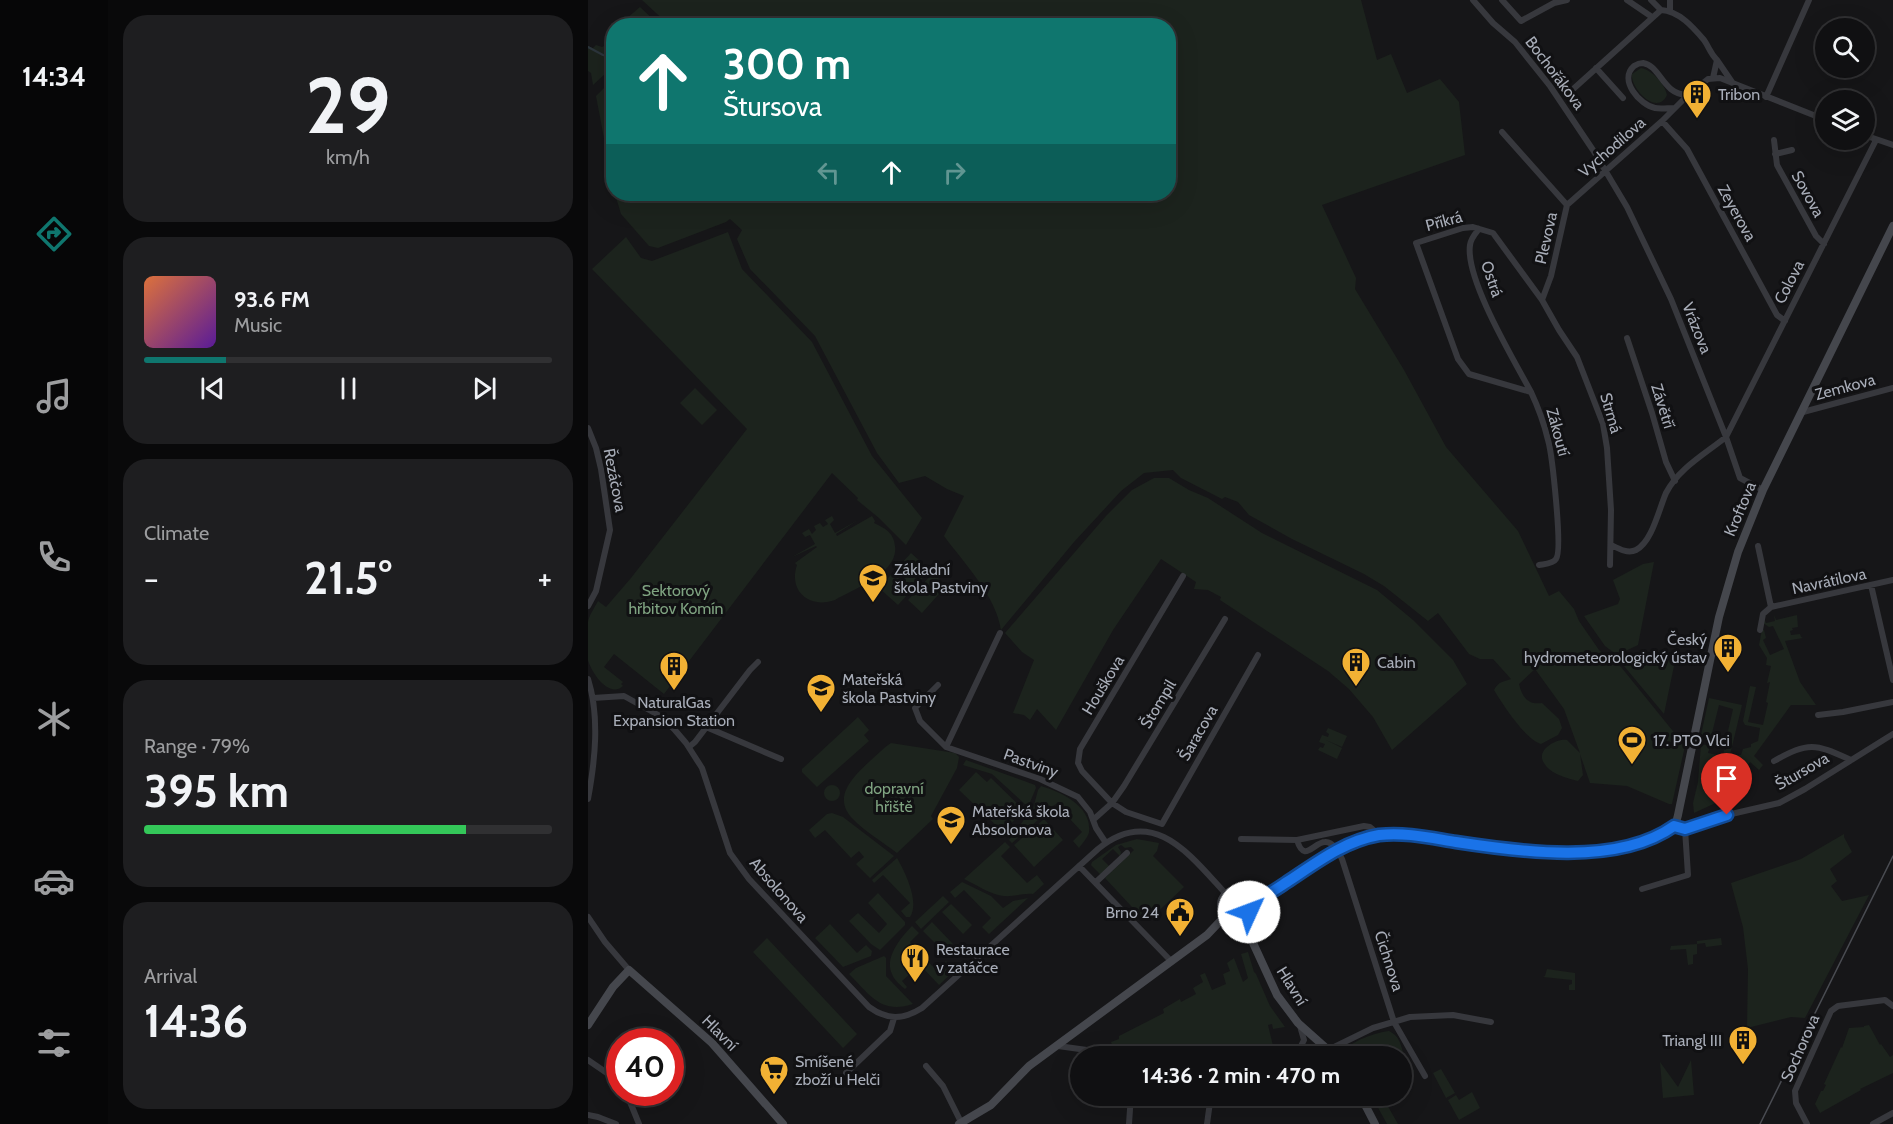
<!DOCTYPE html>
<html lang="en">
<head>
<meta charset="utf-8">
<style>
  :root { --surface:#101012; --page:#1e1e20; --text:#f1f3f6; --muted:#9c9d9f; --line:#303032; --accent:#0f766e }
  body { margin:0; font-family:Cabin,sans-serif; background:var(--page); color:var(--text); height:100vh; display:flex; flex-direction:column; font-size:22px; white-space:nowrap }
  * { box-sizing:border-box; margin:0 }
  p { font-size:20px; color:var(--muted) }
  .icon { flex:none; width:33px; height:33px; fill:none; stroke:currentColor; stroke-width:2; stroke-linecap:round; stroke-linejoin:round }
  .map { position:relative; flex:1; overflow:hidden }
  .drawer { display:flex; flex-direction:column; gap:15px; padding:15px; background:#09090a; width:480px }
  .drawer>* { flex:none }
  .hud { position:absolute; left:18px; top:18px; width:570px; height:183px; border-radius:24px; box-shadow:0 6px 24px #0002,0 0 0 2px var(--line); background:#0f766e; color:#fff; overflow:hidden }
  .controls { position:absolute; left:1227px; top:18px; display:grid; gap:12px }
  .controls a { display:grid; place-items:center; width:60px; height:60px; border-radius:50%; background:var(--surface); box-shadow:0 6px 24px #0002,0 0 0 2px var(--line); font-size:30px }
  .speed { position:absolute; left:18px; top:1028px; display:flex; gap:12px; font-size:30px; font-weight:700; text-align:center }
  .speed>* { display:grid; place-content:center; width:78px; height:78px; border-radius:50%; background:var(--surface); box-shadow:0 6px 24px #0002,0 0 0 2px var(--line); line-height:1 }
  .speed .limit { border:9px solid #d22; background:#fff; color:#111 }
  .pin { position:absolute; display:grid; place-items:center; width:51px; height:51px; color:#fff; margin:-62px -26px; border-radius:50% 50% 50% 0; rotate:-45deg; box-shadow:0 0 6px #0007 }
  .pin .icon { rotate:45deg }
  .me { position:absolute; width:66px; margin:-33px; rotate:47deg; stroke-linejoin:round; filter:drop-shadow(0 0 4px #0008) }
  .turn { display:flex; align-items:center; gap:21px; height:126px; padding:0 18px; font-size:27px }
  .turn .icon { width:78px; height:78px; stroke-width:2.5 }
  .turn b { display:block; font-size:42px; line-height:51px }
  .lanes { display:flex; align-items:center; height:57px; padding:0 18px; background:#0003; justify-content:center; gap:30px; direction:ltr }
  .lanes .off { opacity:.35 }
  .big { font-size:45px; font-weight:700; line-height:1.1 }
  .drawer .card { flex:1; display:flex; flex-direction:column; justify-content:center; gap:9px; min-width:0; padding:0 21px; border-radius:24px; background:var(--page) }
  .drawer .dial { align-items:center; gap:0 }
  .dial b { font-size:78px; line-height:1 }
  .song { display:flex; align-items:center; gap:18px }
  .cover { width:72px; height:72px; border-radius:9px; background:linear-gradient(135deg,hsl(20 70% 55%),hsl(270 70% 35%)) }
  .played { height:6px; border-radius:3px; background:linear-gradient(90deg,var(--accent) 20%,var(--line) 20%) }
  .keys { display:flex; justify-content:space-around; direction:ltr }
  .heat { display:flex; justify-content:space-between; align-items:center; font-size:33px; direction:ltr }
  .charge { height:9px; border-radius:4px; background:linear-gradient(90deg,#34c759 79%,var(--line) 0) }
  .trip { position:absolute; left:482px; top:1046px; width:342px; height:60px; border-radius:30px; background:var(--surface); box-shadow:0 6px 24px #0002,0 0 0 2px var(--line); font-weight:700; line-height:60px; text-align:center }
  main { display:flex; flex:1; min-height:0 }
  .tabs { display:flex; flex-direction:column; width:108px; justify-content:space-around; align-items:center; background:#060607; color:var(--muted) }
  .tabs .icon { width:42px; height:42px }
  .tabs .active { color:var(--accent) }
  .tabs b { font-size:27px; color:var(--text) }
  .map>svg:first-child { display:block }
  .green { fill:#1c231d }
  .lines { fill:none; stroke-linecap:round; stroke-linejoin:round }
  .stream { stroke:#2c353c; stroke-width:2 }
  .street { stroke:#37383d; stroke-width:6 }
  .secondary { stroke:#45474d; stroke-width:8 }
  .tram { stroke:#4a4c52; stroke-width:1.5 }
  .route-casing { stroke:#114b97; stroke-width:15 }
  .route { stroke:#1a73e8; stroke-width:10 }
  .labels { text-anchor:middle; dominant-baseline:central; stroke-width:6; stroke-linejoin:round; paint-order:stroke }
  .street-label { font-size:16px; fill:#a8adb8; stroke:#111113 }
  .poi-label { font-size:16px; fill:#a8adb8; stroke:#111113; text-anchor:start }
  .park-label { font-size:16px; fill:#7fa381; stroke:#111113 }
</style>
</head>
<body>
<main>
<nav class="tabs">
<b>14:34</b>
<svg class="icon active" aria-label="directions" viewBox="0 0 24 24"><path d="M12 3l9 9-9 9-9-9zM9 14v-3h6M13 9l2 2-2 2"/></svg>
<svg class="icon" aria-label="music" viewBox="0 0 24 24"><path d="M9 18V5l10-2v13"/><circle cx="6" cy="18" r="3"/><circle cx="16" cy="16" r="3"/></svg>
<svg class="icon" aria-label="phone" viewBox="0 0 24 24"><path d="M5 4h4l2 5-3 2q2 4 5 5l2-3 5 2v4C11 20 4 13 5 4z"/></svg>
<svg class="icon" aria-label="climate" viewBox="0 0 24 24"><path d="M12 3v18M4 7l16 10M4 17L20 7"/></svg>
<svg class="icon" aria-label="car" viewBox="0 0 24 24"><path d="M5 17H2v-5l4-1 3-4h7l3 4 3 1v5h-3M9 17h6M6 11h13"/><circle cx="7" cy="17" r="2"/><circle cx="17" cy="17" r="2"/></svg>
<svg class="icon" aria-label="filters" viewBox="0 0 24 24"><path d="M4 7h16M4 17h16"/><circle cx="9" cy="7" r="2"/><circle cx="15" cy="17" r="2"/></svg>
</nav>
<section class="drawer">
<div class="card dial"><b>29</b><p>km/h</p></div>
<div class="card">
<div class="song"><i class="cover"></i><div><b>93.6 FM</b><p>Music</p></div></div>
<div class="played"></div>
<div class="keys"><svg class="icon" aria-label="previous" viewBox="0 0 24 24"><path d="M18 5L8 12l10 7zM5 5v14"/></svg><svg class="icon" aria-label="pause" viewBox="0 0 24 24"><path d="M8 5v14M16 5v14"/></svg><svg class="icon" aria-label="next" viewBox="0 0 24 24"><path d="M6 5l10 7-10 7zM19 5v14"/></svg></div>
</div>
<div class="card"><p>Climate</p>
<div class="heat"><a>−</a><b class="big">21.5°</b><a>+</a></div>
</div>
<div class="card"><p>Range · 79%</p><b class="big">395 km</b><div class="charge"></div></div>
<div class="card"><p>Arrival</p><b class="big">14:36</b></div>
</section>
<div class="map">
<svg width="1305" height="1124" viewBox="0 0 1305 1124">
  <rect width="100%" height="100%" fill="#161618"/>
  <path class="green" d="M54,0H773L789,60L803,54L819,93L852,79L871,102L877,155L734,205L768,278L767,289L816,370L858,447L930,531L961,596L971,591L986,609L991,621L1011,650L1033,667L1097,746L1084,804H1081L1039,786L1002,783L992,754L995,775L990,781C979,778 962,774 956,763C947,750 969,738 979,740L992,753L976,709L947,669L931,684C934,697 940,705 954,703L971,719L974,728L970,735L953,744C937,739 915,705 906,690C911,681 915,682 923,679L905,659H892L881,654L850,613L840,621L796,586L776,574L704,539L661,515L650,502L637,497L634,499L593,478L585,470L556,473L533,491L486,542L413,630C408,596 376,563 356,536L376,496L359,489L337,476L311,483L289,453L227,336L162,269L149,239L154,230L142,219L138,222L70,248L61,246L33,214L27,194H580V26L81,25Z
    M52,7L71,25H31Z
    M25,30V167L21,165L8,96L19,85L17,74L5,85L3,73L0,71V46L5,48L8,45L14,47L20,44L25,37L24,32Z
    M1053,68C1064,70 1077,84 1079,95C1069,117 1042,88 1044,74Z
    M140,232L154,269L224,342L284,456L334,518L318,545L291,518L269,500L270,498L244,473L76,694L26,654L16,667L35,682L33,684L35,686C21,699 3,672 0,660C0,652 0,631 0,622C1,615 7,607 10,601L18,607L43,578L159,429L4,269L38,237L53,258L64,261Z
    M107,388L129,410L114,425L92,403Z
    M566,478H581L601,490L620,498L674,533L789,590L825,620L865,660L879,684L804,750L785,717L761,689L740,671L632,600L633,597L620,590L606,589L608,582L573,559L525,630L468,730L449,709L442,720L436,715L425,713L446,660L434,652L417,633L518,516L544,490Z
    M244,516L246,520L242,524L247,533L270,520L248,534L249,536L284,516L287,521L286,523C297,528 306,533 307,546C311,573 266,589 247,600C222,609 200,592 209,565L207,563L229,547L228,546L204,557L227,544L222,535L217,537L214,533L221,529L224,534L228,530L226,526L232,523L235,527L240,524L237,520Z
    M323,553L342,570L310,605L291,588Z
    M1066,562L1050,645L1029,655L1017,646L996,616L1030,604L1032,599L1025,580L1055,564Z
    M345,573L358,586L334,613L320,600Z
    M1186,615L1188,620L1209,615L1210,627L1204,628L1205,630L1202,631L1203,635L1212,634L1213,637L1215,638L1197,641L1212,682L1228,705H1203L1166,756L1175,765L1171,770L1162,762L1152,777L1123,782L1134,800L1106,813L1105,803L1110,782L1113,744L1122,746L1120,753L1135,756L1136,750H1138L1142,732L1140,731L1145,709L1131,705L1123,737L1113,735L1121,698L1154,705L1142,755H1153L1155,749L1163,747V744L1170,741L1172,728L1157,725L1155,721L1162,686L1168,687L1160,722L1175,725L1180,703L1178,702L1182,682L1179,683L1183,666L1178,665L1179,658L1171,645L1174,629L1176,630L1178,638L1175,640L1182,655L1196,649L1185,626L1181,627L1175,623L1176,618L1178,623L1187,621Z
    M1080,650L1086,666L1076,714L1036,666Z
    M270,717L281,730L276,735L281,741L229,787L214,772V769Z
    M740,728L759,736L754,747L738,740L754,748L749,759L730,750L732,747L735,748L737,744L731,742L734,735L740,737L741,734L738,732Z
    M303,743L367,753L371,757L369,768L343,816L345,819L309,853C295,842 277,832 265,819C243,797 266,776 282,761C289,755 295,748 303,743Z
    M378,760L447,785L448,788L440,807L404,774L378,766L375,765Z
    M388,772L399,782L403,778L436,810L415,832L371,790Z
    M236 793a8 8 0 1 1 16 0a8 8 0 1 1-16 0Z
    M453,786C473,792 504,806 501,832C500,837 495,843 491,848L485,841L494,832L468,804L463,807L458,802L447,812L445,809L450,790Z
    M244,813L255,817L306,856L282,878L268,864L276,857L271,851L263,858L237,830L227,838L221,830L239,814Z
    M441,813H444L450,820L424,843L421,840Z
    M456,819L475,840L446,867L426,845Z
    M1256,834V837L1264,852L1242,869L1249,881L1243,886L1254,901L1281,895L1217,1018L1203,1017L1159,1028L1160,969L1155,927L1143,883L1213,859Z
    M549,839L571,843L569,851L565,856L596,887L560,921H557L517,878L546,850L543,847L537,848L533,845L530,847L533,852L532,856L525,849L514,859L522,867L513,875L503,865L504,862L528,845Z
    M417,842L422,847L413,856L439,883L449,875L456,884L445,894C435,893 426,897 416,896C403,895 389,885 376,879Z
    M309,858C317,872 332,902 322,917H318L313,911L322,903L295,875L286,883L284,880Z
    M374,882L403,896L415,908L425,901L440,898L401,934L394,927L403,918L376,890L367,898L362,892Z
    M290,893L317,922V925L292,950L283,944L261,921L270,913L291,933L299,924L280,903Z
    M355,896L361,902L333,929L327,922Z
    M363,904L384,925L375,934L354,912Z
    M344,922L365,944L356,952L335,931Z
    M242,924L269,953L278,945L284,951L283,956L255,967L227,938Z
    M324,926L331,933L322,942L348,970L358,961L366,971L351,985L332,965L314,981L319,987L317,989C312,985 306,980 304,974C296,958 313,937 324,926Z
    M179,938L269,1034L255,1048L165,952Z
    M1133,938L1134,945L1118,947L1117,943L1109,944V954L1105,955V964L1100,965L1098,949L1082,950L1083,946L1109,944V941Z
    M660,952L666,972L668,974L682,1006L697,1027L685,1029L684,1024L680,1025L686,1050L566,1053L565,1050C553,1058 535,1052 522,1049L525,1047L523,1042L531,1039V1036L576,1013L575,1009L592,999L593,1002L608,994L605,988L615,982L612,975L617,973L624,990L638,984L635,974L642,971L639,963L646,958L655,982L660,978L653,954Z
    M296,956L298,958V976L325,1004C293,1015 281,994 261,974L268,968Z
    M959,969L987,973V990H981V985L984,984V980L955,977L957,976Z
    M1281,1025L1292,1045L1293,1044L1302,1057L1305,1055V1073L1272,1089L1273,1090L1232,1113L1227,1104L1233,1091H1235L1238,1085L1236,1084L1253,1047L1254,1048L1261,1028L1276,1027V1026Z
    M801,1031C811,1036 812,1042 815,1052C817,1058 823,1065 826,1071L824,1077L813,1085V1056H761L757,1051C762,1041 790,1032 801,1031Z
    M1103,1060L1106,1095L1075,1098L1072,1062L1090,1087Z
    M853,1069L867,1093L858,1098L845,1073Z
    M884,1092L892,1108L871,1120L860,1100L868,1095L871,1100Z
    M783,1095H796L794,1096L810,1124H799Z"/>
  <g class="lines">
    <path class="stream" d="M0,47L15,55L26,58
      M98,194L102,201"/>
    <path class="street" d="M885,0L905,23L927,42L962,86L1005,150L1039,207L1083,299L1138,437L1152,478L1175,490
      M914,0L933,21L966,3L979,0
      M1039,0L1064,17
      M1063,0L1073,10
      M1082,0V11
      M1129,60L1144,82
      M1008,68L1035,98
      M983,91L1073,10C1091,11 1105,27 1116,40C1121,47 1122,53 1129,60L1125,78
      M1178,97L1221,0
      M1086,108C1080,108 1072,109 1067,108C1052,105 1030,80 1046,66C1049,64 1051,63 1055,63C1073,66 1074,94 1099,95
      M1074,121L1099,149L1189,315L1197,321
      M914,132L979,205
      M1276,135L1305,145
      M1186,140L1189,165L1228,236L1236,244
      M1187,154L1204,150
      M979,205L1074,121L1100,95L1120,79L1132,78L1238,120
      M891,229C887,234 883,238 882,245C877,279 926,360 943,392
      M954,300L963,276L979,205
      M1039,338L1064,413L1078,462L1087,481
      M1215,412L1305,388
      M0,428L8,448L13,469L22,530L8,591L0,606
      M1023,545C1031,549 1040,554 1048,550C1064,542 1071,509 1078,493C1091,468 1117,454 1138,437L1288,140
      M1170,546L1183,607L1175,614L1172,630
      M951,565C956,564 965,564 968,559C975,551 964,454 960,440C956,423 950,407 943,392L881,374L870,359L828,243L875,228L885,227L905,233L954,300L971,330L989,357L1015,424L1019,448L1023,510L1022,565
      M595,576L492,749L490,763L494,771L524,803L538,812L574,824L670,655
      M1283,585L1305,680
      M1183,607L1305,580
      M0,679C12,717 7,761 0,799
      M350,685L327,708L332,721L358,747L452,779L490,797L502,812L508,828L518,843
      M5,698L36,696L72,716L86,729L98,743L114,768L142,853L161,879L281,1007C299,1020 315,1020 334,1008L510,849C565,804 602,855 637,893
      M1230,715L1255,712L1305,702
      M118,727L193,759
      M101,747L107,742L162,670L170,662
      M358,747L412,633
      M1186,761C1222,741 1227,744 1263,760
      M505,820L524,803L536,786L637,619
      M1086,826L1097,829L1139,815L1191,803L1217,789L1305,734
      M653,839L709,840L776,826L782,827L792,835
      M709,840C716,864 726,842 737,842C745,841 751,853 754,859L806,1022L837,1076
      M491,866L583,961
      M508,882L539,853
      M1054,889L1100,875L1097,829
      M0,917L17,942L41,970
      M470,1046L542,1056
      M704,1056L711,1050L716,1040L712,1026
      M710,1056L740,1050L785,1028L822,1017L865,1015L903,1022
      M0,1060L32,1082
      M338,1066L355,1086L374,1124
      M258,1073L302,1031L306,1018
      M38,1092L51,1124
      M0,1115L10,1117L28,1124
      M541,1124L543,1095
      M619,1124L623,1095
      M1219,1124L1208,1103L1207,1091L1243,1011L1250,1006L1297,1000L1305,1006
      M1285,1124L1305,1113"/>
    <path class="secondary" d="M633 905a15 15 0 1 1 30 0a15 15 0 1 1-30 0Z
      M663,902C676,898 687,890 698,882C734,860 769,831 814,834C848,837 883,845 917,849C957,854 995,853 1035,847C1051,844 1073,840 1085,827C1088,824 1089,819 1090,815L1131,617L1150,552L1175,490L1305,226
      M654,919L689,995L710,1023L747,1056
      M0,1025L25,987L41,970L124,1043L195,1124
      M772,1095L787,1124
      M371,1124L403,1105L441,1066L619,935L637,916"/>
    <path class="tram" d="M1172,1124L1305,856"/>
  </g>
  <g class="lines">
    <g class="route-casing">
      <path id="route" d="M661,912L663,902C676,898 687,890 699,882C728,863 756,841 791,835C817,832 843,838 868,842C933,852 1030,866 1086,826L1097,829L1139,815"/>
    </g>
    <use href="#route" class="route"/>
  </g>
  <defs>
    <g id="building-pin" transform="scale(1.5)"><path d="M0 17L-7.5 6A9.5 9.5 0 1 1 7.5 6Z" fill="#f2b134" stroke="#111113"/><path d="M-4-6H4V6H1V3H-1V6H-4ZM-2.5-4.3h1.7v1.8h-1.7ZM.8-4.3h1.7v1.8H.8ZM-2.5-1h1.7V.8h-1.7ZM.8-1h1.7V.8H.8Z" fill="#111"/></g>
    <g id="school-pin" transform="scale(1.5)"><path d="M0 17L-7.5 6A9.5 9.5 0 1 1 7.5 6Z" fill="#f2b134" stroke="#111113"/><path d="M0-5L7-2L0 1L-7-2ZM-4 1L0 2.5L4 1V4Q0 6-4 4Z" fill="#111"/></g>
    <g id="stadium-pin" transform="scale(1.5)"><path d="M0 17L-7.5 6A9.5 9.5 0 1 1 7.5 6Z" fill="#f2b134" stroke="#111113"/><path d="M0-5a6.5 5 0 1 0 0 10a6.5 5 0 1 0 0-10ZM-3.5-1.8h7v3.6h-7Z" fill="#111"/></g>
    <g id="civic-pin" transform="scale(1.5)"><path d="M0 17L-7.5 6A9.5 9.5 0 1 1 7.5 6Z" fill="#f2b134" stroke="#111113"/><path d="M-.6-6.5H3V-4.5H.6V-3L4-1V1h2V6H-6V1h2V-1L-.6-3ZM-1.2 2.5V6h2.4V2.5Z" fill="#111"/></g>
    <g id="restaurant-pin" transform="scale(1.5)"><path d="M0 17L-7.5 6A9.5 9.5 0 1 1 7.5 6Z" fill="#f2b134" stroke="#111113"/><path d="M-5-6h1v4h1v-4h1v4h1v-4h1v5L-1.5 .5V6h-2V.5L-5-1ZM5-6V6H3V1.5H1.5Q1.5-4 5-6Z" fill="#111"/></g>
    <g id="supermarket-pin" transform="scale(1.5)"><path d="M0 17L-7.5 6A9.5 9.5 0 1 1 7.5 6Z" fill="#f2b134" stroke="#111113"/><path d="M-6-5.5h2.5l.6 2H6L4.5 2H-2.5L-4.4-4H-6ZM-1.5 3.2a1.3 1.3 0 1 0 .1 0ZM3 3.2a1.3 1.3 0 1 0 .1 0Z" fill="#111"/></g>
  </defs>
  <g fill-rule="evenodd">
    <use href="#building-pin" x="1109" y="94"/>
    <use href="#school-pin" x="285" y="578"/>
    <use href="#building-pin" x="1140" y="648"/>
    <use href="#building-pin" x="768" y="662"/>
    <use href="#building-pin" x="86" y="666"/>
    <use href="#school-pin" x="233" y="688"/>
    <use href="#stadium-pin" x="1044" y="740"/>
    <use href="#school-pin" x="363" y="820"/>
    <use href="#civic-pin" x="592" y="912"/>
    <use href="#restaurant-pin" x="327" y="958"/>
    <use href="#building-pin" x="1155" y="1040"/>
    <use href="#supermarket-pin" x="186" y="1070"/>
  </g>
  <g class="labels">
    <g class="street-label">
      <text transform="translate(967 73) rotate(53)">Bochořákova</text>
      <text transform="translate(1024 147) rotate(-41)">Vychodilova</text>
      <text transform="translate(1220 194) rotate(61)">Sovova</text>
      <text transform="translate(1149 213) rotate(61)">Zeyerova</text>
      <text transform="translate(856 221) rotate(-15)">Příkrá</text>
      <text transform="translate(958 238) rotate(-77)">Plevova</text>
      <text transform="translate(904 279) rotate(71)">Ostrá</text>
      <text transform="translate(1201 282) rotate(-63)">Colova</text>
      <text transform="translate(1109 328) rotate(68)">Vrázova</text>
      <text transform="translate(1257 387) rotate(-15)">Zemkova</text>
      <text transform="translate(1075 406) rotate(73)">Závětří</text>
      <text transform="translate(1023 413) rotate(74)">Strmá</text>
      <text transform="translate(970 432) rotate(75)">Zákoutí</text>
      <text transform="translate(27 480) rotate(79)">Řezáčova</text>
      <text transform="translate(1152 509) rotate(-67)">Kroftova</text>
      <text transform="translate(1241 581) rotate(-12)">Navrátilova</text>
      <text transform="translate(515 685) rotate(-59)">Houškova</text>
      <text transform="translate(570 704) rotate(-59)">Štompil</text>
      <text transform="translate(610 733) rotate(-60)">Šaracova</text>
      <text transform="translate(443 763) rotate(20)">Pastviny</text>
      <text transform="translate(1214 771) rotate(-30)">Štursova</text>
      <text transform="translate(191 890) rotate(49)">Absolonova</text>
      <text transform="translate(801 961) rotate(72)">Čichnova</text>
      <text transform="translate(704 986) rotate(58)">Hlavní</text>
      <text transform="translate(132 1033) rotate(45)">Hlavní</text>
      <text transform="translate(1212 1048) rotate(-66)">Sochorova</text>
    </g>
    <g class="poi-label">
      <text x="1130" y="94">Tribon</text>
      <text x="306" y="569">Základní<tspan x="306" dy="18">škola Pastviny</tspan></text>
      <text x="1119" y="639" text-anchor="end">Český<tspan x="1119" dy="18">hydrometeorologický ústav</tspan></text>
      <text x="789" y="662">Cabin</text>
      <text x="254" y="679">Mateřská<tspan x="254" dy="18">škola Pastviny</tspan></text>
      <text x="86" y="702" text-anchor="middle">NaturalGas<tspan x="86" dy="18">Expansion Station</tspan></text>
      <text x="1065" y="740">17. PTO Vlci</text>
      <text x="384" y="811">Mateřská škola<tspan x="384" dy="18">Absolonova</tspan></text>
      <text x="571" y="912" text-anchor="end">Brno 24</text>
      <text x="348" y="949">Restaurace<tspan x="348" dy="18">v zatáčce</tspan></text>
      <text x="1134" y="1040" text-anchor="end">Triangl III</text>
      <text x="207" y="1061">Smíšené<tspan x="207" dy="18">zboží u Helči</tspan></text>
    </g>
    <g class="park-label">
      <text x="88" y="590">Sektorový<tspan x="88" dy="18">hřbitov Komín</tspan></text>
      <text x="306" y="788">dopravní<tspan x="306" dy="18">hřiště</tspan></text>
    </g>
  </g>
</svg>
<div class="controls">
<a><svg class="icon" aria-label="search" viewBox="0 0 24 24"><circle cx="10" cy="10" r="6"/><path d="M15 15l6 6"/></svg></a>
<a><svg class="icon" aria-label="layers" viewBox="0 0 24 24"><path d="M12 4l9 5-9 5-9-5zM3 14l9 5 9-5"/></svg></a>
</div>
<div class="speed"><div class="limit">40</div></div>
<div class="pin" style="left:1139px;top:815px;background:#d93025"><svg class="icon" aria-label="arrive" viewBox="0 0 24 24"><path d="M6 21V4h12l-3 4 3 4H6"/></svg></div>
<svg class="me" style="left:661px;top:912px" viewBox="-20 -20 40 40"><circle r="19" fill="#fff"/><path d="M0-13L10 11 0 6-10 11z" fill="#1a73e8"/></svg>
<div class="trip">14:36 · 2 min · 470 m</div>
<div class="hud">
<div class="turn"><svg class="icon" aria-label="ahead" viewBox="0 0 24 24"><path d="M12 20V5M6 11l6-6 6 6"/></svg><div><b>300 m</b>Štursova</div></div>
<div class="lanes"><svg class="icon off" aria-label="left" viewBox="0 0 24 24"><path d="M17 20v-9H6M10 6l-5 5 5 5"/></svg><svg class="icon" aria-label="ahead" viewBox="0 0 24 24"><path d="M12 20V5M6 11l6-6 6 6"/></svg><svg class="icon off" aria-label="right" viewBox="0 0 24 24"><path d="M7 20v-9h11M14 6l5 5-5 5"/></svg></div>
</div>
</div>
</main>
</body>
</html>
